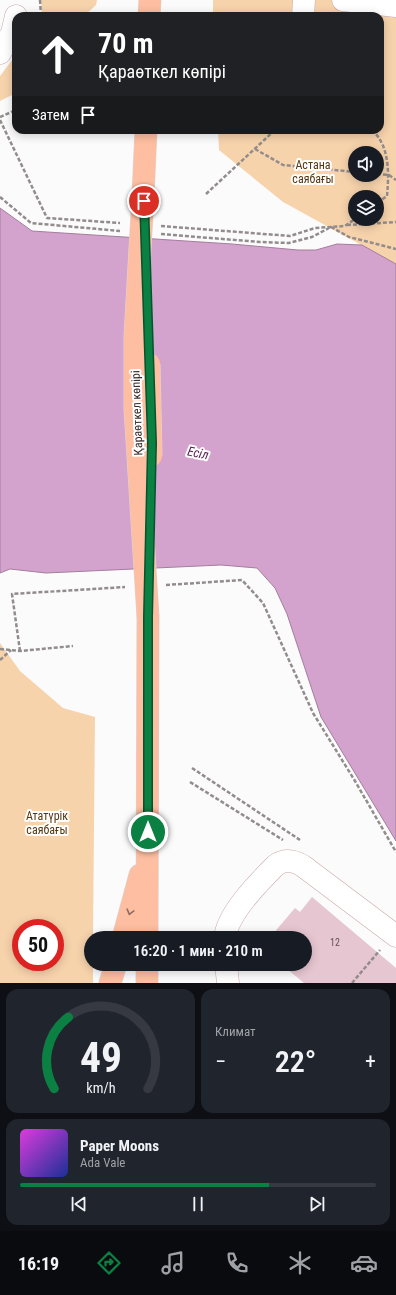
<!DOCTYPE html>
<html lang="ru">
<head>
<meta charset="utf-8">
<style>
  :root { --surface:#171b24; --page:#20242c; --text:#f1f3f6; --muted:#9ea1a6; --line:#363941; --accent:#0b8043 }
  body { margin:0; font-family:"Roboto Condensed",sans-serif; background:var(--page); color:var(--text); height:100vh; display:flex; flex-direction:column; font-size:15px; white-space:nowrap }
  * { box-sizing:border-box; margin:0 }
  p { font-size:13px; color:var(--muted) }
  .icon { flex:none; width:22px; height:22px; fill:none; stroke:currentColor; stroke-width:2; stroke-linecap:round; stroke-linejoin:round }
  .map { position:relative; height:983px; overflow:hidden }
  .panel { display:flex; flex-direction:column; gap:6px; padding:6px; background:#0d0f14; flex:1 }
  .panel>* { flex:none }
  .guide { position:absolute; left:12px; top:12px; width:372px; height:122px; border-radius:12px; box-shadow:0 2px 10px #0003; background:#202124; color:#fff; overflow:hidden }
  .fabs { position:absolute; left:348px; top:146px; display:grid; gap:8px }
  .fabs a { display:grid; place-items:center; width:36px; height:36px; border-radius:50%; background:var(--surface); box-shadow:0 2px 10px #0003; font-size:20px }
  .speed { position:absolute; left:12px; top:919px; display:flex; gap:8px; font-size:20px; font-weight:700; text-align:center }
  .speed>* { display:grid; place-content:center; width:52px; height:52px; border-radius:50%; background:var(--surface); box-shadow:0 2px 10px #0003; line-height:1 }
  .speed .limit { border:6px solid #d22; background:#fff; color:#111 }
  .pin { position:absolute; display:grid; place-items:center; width:34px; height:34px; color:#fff; margin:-17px; border:2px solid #fff; border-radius:50%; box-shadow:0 1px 4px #0007 }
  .me { position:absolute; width:44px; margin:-22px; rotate:0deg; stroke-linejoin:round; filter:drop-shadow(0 0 3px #0008) }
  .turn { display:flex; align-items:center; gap:14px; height:84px; padding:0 20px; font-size:18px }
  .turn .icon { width:52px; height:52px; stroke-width:2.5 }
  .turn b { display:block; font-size:28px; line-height:34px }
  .then { display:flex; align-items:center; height:38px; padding:0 20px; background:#0003; gap:8px; font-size:15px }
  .big { font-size:30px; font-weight:600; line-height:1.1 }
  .panel .widget { flex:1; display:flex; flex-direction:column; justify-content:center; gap:6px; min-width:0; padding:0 14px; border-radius:12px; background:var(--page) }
  .panel .dial { align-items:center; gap:0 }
  .dial svg { height:104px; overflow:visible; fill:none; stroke:var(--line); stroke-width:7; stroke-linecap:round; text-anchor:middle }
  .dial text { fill:var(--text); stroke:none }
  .song { display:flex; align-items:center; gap:12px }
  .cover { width:48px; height:48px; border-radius:6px; background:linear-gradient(135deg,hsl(300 70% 55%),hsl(230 70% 35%)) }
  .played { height:4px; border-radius:2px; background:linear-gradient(90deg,var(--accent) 70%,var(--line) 70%) }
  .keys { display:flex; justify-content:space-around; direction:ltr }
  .heat { display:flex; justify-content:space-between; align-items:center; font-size:22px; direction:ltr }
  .panel .tiles { flex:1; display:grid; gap:6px; grid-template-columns:1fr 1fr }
  .widget:last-child { grid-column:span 2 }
  .trip { position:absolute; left:84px; top:931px; width:228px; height:40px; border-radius:20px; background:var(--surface); box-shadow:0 2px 10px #0003; font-weight:600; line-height:40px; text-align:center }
  .dock { display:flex; height:64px; justify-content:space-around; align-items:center; background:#090b0e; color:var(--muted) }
  .dock .icon { width:28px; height:28px }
  .dock .active { color:var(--accent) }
  .dock b { font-size:18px; color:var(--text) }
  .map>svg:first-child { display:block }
  .green { fill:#f7d3ac; fill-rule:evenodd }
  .water { fill:#d3a2cd; stroke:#a47e9c }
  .building { fill:#e6c6d1 }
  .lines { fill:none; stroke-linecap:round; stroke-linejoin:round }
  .minor-casing { stroke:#c9a9a8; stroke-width:23 }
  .major-casing { stroke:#dbd8d8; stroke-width:23 }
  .path { stroke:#938c8c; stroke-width:2.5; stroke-dasharray:4 2; stroke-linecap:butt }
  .minor { stroke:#fff; stroke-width:22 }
  .major { stroke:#fdbea1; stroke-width:22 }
  .major-bridge-casing { stroke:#dbd8d8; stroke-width:23; stroke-linecap:butt }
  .major-bridge { stroke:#fdbea1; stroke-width:22 }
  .oneway { stroke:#906c5f }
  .route-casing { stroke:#07532c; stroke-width:10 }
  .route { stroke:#0b8043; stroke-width:7 }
  .labels { text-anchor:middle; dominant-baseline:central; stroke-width:4; stroke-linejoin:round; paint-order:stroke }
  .number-label { font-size:10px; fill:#625053 }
  .park-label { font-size:12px; fill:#543711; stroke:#fff }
  .street-label { font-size:12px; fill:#362929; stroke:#fff }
  .water-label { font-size:13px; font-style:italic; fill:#571d52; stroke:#fff }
</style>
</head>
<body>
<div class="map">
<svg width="396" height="983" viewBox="0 0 396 983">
  <rect width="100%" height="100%" fill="#fbfbfb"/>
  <path class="green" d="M41,0H97L96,5L84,16H42Z
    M213,0H396V264L283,202L219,150L218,130H380V16H213ZM355,153H377V175H355ZM355,197H377V219H355Z
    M16,55V93L0,101V76Z
    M0,643L20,671L63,708L95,717L93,938H91V964H93V983H0ZM21,928H55V962H21Z"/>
  <path class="water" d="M0,208L32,231L232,244L298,250H316L337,244L362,245L396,264V841L321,717L287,614L275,588L257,568L221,565L46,573L10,569L0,573Z"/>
  <path class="building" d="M312,897L396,968V983H304L281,964H308L305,961V938H276L272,935L295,908L300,912Z"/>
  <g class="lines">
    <g class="minor-casing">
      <path id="minor" d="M343,0L396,6
        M303,16L304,0
        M0,53L12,33L16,16
        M225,938C227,914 259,882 276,865C285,859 293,860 303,866L396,936
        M226,964L228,983"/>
    </g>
    <g class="major-casing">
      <path id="major" d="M149,16L150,0
        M143,196L146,130
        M123,938L140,875
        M147,938L148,617
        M110,983L116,964
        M147,983V964"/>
    </g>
    <path class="path" d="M40,0L41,16
      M0,117L16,110
      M0,120L47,218L120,223
      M372,130C390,146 389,174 387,196L377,203
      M255,149L283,165L355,172
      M377,174L389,175L396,180
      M206,194L275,130
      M0,197L31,223L120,231
      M347,225L396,222
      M161,226L290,236L315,228L345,226L355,219
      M331,227L349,237L396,249
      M161,234L260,242L289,243L312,237L329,228
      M166,585L242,580L263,603L313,713L355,781L396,852
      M0,649L20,651L73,646
      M20,651L12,594L125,587
      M0,660L11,650
      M192,768L300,840
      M190,782L283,840
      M352,983L380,950"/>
    <use href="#minor" class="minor"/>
    <use href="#major" class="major"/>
    <g class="major-bridge-casing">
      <path id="major-bridge" d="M143,196L135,337V408L148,617
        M149,364L151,456"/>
    </g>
    <use href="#major-bridge" class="major-bridge"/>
  </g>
  <defs><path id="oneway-chevron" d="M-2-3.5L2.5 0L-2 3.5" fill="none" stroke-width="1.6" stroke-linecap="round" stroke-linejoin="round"/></defs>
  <use class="oneway" href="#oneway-chevron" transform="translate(130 912) rotate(105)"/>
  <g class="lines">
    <g class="route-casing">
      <path id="route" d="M144,201L152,443L148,617V832"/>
    </g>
    <use href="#route" class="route"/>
  </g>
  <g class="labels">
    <g class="number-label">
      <text x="335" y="942">12</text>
    </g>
    <g class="park-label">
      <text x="313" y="165">Астана<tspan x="313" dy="14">саябағы</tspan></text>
      <text x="47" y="816">Ататүрік<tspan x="47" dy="14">саябағы</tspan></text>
    </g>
    <g class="street-label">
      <text transform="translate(137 413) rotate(-92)">Қараөткел көпірі</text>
    </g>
    <g class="water-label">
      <text transform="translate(198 453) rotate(12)">Есіл</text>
    </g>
  </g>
</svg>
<div class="fabs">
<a><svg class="icon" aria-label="sound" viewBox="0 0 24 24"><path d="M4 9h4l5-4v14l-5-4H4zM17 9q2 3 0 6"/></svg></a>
<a><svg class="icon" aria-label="layers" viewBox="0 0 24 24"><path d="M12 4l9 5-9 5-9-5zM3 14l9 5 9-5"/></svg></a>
</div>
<div class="speed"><div class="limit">50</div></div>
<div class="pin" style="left:144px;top:201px;background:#d93025"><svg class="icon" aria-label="arrive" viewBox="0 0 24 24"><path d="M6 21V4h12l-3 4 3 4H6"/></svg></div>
<svg class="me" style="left:148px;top:832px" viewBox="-20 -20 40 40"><circle r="17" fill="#0b8043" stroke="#fff" stroke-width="3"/><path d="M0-11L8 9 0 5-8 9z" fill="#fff"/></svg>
<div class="trip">16:20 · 1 мин · 210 m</div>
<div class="guide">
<div class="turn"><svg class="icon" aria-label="ahead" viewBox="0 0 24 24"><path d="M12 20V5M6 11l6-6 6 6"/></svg><div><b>70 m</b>Қараөткел көпірі</div></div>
<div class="then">Затем<svg class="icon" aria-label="arrive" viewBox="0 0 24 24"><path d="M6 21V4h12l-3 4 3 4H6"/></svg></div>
</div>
</div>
<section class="panel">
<div class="tiles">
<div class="widget dial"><svg viewBox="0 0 100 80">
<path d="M14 69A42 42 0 1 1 86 69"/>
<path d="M14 69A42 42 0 0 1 25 14" stroke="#0b8043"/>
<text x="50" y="56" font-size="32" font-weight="700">49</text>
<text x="50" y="72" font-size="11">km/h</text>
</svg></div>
<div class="widget"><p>Климат</p>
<div class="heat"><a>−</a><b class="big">22°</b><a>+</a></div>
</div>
<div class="widget">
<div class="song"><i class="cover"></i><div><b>Paper Moons</b><p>Ada Vale</p></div></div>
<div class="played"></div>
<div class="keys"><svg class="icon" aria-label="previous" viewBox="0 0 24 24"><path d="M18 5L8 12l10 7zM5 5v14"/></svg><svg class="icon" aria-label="pause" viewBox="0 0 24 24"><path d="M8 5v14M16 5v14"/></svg><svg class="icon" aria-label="next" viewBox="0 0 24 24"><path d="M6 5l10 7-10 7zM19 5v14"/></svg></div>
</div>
</div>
</section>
<nav class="dock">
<b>16:19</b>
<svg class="icon active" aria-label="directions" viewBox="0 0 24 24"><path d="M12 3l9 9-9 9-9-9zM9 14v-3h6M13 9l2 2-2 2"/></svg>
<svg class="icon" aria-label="music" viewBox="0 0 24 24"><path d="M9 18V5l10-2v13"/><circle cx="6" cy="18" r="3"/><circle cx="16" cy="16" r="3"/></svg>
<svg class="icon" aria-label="phone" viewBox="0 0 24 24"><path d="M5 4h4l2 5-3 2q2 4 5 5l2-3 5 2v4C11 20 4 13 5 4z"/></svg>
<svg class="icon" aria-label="climate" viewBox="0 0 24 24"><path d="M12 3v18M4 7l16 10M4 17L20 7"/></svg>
<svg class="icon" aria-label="car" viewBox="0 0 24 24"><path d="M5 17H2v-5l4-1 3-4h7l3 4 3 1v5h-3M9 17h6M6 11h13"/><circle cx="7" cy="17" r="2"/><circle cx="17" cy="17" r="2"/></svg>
</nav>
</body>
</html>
